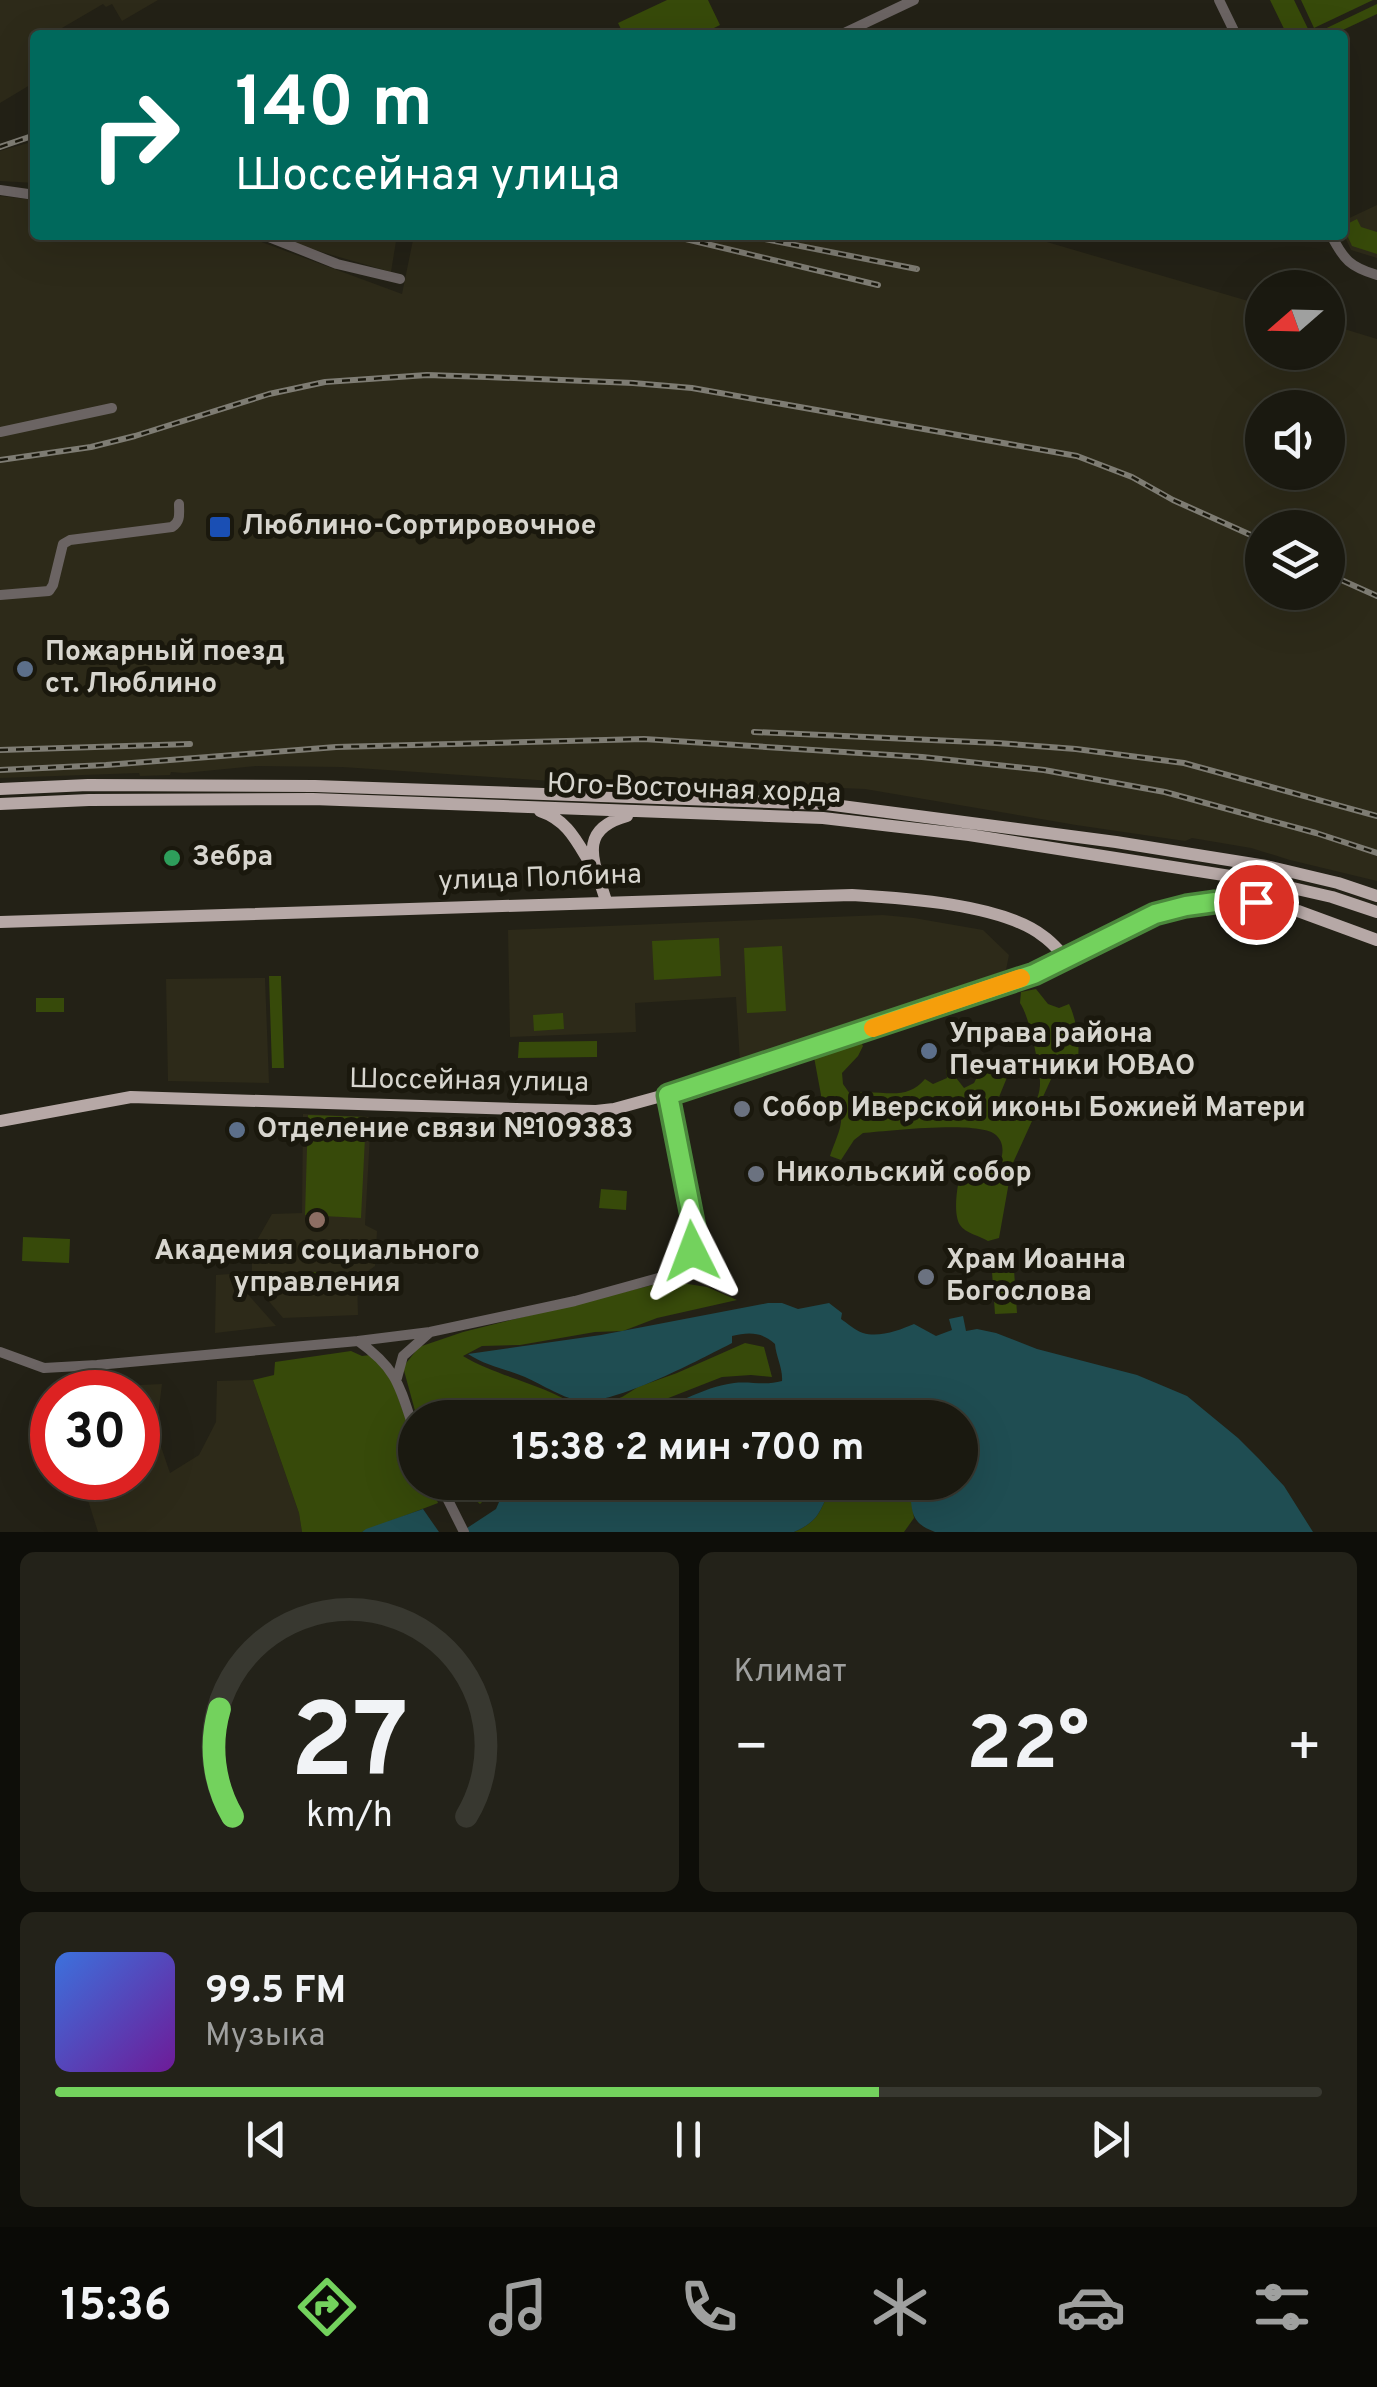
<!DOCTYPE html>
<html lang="ru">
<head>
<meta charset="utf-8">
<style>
  :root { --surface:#1a1910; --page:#232219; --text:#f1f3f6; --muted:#9fa09f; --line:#383830; --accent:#73d25d }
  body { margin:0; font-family:Overpass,sans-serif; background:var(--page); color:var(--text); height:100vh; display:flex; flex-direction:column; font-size:38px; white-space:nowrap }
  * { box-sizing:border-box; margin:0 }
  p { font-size:32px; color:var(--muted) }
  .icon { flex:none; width:55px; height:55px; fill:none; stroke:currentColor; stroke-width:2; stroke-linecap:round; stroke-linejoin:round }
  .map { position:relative; height:1532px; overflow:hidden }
  .details { display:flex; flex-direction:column; gap:20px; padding:20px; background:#0e0e09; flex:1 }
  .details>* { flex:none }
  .top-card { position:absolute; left:30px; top:30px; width:1318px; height:210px; border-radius:10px; box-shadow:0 10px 40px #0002,0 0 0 2px var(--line); background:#00695c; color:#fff; overflow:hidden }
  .needle { width:65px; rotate:250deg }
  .buttons { position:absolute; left:1245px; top:270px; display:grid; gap:20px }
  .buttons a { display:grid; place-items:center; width:100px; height:100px; border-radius:50%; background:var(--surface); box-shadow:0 10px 40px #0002,0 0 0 2px var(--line); font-size:50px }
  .speed { position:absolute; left:30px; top:1370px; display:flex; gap:20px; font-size:50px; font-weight:700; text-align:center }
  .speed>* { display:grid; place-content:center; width:130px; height:130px; border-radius:50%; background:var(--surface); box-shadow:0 10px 40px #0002,0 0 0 2px var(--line); line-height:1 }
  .speed .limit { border:15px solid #d22; background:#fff; color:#111 }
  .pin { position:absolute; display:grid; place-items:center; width:85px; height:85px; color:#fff; margin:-42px; border:5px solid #fff; border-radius:50%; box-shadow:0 2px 10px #0007 }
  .me { position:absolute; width:110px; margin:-55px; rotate:357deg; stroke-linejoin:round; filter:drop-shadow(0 0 8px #0008) }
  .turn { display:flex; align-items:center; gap:35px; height:210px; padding:0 40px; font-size:45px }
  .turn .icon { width:130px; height:130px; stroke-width:2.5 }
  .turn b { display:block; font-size:70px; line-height:85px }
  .big { font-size:75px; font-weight:700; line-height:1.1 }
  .details .widget { flex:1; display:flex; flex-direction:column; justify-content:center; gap:15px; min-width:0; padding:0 35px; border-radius:15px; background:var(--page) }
  .details .dial { align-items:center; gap:0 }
  .dial svg { height:260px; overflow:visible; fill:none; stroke:var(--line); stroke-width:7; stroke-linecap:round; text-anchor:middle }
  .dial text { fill:var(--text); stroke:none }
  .song { display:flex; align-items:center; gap:30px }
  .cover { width:120px; height:120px; border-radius:15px; background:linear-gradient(135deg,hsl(220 70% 55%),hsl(280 70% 35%)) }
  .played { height:10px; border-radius:5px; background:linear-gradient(90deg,var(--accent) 65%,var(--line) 65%) }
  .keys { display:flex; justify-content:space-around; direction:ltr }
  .heat { display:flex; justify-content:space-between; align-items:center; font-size:55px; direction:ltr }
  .details .tiles { flex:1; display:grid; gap:20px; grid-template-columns:1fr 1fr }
  .widget:last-child { grid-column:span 2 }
  .trip { position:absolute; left:398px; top:1400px; width:580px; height:100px; border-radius:50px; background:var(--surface); box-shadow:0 10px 40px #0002,0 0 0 2px var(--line); font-weight:700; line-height:100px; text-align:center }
  .tabs { display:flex; height:160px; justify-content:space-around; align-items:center; background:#0a0a06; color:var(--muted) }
  .tabs .icon { width:70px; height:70px }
  .tabs .current { color:var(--accent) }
  .tabs b { font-size:45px; color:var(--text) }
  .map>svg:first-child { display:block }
  .built { fill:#2d2a19; fill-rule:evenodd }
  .green { fill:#374a0a }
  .water { fill:#1f4d52 }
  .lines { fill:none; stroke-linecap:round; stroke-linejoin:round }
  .minor { stroke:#6b6463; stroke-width:10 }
  .major { stroke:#b6a8a6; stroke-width:12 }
  .rail-casing { stroke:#7e7c73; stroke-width:6 }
  .rail { stroke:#1a180d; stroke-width:2.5; stroke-dasharray:8; stroke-linecap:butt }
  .route-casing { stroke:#4b883c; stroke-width:25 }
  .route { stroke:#73d25d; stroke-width:18 }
  .slow { stroke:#f59e0b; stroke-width:18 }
  .transit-dot { fill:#1a4fb4; stroke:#1a180d; stroke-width:4 }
  .service-dot { fill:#5c6f8a; stroke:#1a180d; stroke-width:4 }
  .leisure-dot { fill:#2e9e5b; stroke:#1a180d; stroke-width:4 }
  .worship-dot { fill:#6b7280; stroke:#1a180d; stroke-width:4 }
  .education-dot { fill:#8d6e63; stroke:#1a180d; stroke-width:4 }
  .labels { text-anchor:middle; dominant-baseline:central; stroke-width:10; stroke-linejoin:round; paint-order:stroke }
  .poi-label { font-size:28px; font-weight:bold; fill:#d7d5ce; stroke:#1a180d; text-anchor:start }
  .street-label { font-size:28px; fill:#d7d5ce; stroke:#1a180d }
</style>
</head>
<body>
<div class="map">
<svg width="1377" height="1532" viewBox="0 0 1377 1532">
  <rect width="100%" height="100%" fill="#232116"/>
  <path class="built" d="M0,0H158L122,21L112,4L106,7L103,4L50,35H35V82L0,103Z
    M35,141V183L0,181V151Z
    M0,196L35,200V235H229L256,240L402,294L414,235H1023L1262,305V352H1328V324L1377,339V881L1290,860L1251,848L1192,838L1185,841L1076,825L865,789L700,782H566L342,767L256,766L184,773L171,772L170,775L140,776L139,773L0,778ZM1262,408H1328V472H1262ZM1262,528H1328V592H1262Z
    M1377,205V258L1351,250L1343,233V221Z
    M278,235H397L391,272L301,246Z
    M883,915L914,918L983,930L1009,955L1006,970L905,1009L740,1062L736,997L635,1003L636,1032L510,1037L508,930Z
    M265,978L269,1083L168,1081L166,979Z
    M303,1114L371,1117L365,1225L377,1231L375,1266L357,1279L358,1315L283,1318L252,1281V1249L272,1214L302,1213Z
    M230,1274L276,1326L215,1333L216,1275Z
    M253,1380L299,1513L302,1532H98L81,1478H138V1392H56L55,1389L162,1384L156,1432L170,1473L199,1455L216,1422L217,1381Z"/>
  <path class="green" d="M667,0H708L720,25L700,35H624L618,23Z
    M1270,0H1294L1311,35H1287Z
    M1301,0H1373L1314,28Z
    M1377,4V14L1332,35H1312Z
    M1357,219L1361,227L1377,232V254L1352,246L1343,226Z
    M719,938L721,976L654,980L652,941Z
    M782,946L786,1011L747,1013L744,948Z
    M269,976H281L284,1068H272Z
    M1036,989L1048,1004L1059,1008L1069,1004C1077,1020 1083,1056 1074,1071L1052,1077L1012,1165L999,1238L988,1241C980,1236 965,1233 960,1225C952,1213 958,1180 962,1168L974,1166L996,1171C1002,1160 1007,1145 996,1135C980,1120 888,1131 863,1133L854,1140L841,1160L830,1156C834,1142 843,1128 841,1113L830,1112L820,1106L821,1095L814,1057L861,1042L863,1046L858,1056L842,1073L843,1084L850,1094C879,1087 904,1104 925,1079L933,1084L947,1078L946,1070L949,1068L955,1071L957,1079L964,1088L974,1083L979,1073L990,1072L1000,1066L1008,1075L999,1097V1109C1021,1123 1041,1107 1040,1081C1039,1064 1029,1015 1020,1003L1021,992Z
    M36,998H64V1012H36Z
    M563,1013L564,1029L534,1031L533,1015Z
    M597,1041V1057L518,1058L519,1042Z
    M308,1115L366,1117L361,1218L305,1215Z
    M601,1189L627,1191L626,1210L599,1208Z
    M23,1237L70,1239L69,1263L22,1261Z
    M1014,1270L1017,1313L995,1314L992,1272Z
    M311,1272L341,1273V1288L311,1287Z
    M669,1281L707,1287L737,1300L657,1318L623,1331L595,1332L520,1345L482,1346L463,1356C500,1378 545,1384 580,1408L600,1405L622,1397L638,1387L677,1373L745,1343L764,1347L772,1377L751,1375L722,1377L620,1417L417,1418L403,1367L419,1347L463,1332Z
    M351,1351L362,1356L370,1355L388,1370L415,1444V1482L430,1483L438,1503L362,1532H302L299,1513L253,1380L274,1375L275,1362Z
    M455,1483H502L480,1504Z
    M836,1483H861L855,1489L878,1490L881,1483H897L910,1489L914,1518L904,1532H794C826,1518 818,1505 836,1483Z"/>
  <path class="water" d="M768,1303H782L798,1309L829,1303L842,1313L841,1319C847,1323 856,1331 863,1333C879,1338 900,1330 914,1324L936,1336L952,1330L949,1319L963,1316L966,1331L977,1329L996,1333L1037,1349L1137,1375L1187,1396L1238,1438L1259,1459L1284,1486L1313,1532H935C911,1523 912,1513 910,1489L897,1483L960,1482V1418L643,1417C672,1407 702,1387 734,1383C750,1381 765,1386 782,1381C783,1368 776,1357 775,1344C762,1332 749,1332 732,1336V1343C699,1360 618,1403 582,1401C566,1400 541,1384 525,1377C506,1369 486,1366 468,1354L601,1335Z
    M521,1483H836C818,1505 826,1518 794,1532H461L496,1509L499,1502L496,1497Z
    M423,1509L439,1532H362L366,1529Z"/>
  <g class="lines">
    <path class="minor" d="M1219,0L1236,35
      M840,35L914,0
      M0,190L35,195
      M264,235L337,264L400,279
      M1331,235C1344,260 1350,267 1377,275
      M0,432L112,408
      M0,595L49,591L53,585L63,544L70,540L172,527C181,521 179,514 179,504
      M358,1341C399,1370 400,1388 415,1433
      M0,1352L44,1368L97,1365L358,1341L430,1332L575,1301L673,1274C681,1268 688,1260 692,1250C700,1228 675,1122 668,1095
      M397,1378L403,1356L429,1333
      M439,1482L464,1532"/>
    <path class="major" d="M0,789L88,785L315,786L826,804L1116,842L1266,866L1338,883L1377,896
      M0,804L89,800L313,799L823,818L969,835L1262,881L1332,897L1377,912
      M540,811C567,820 576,840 590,863
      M606,901C595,864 575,830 627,816
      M0,922L852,895C904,898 1002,904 1043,936C1052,942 1059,951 1066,958
      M0,1121L131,1097L516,1109L596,1111L614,1109L687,1089L1034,974L1155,914L1186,906L1233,901L1256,902L1298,911L1377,940"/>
    <g class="rail-casing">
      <path id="rail" d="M0,147L35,135
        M669,235L878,285
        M744,235L917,269
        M0,460L91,447L135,436L269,394L325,382L427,375L487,377L633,383L692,388L1077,456L1132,477L1173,500L1262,540
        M1328,574L1377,596
        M754,732L997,743L1076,749L1184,763L1377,816
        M0,750L190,744
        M0,770L106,765L336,747L644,739L922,757L1044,770L1165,792L1316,833L1377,853"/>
    </g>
    <use href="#rail" class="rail"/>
  </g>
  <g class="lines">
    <g class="route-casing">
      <path id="route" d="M692,1251L694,1227L668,1095L1034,974L1155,914L1186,906L1215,902H1256"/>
    </g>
    <use href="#route" class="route"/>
    <path class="slow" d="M873,1028L1021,978"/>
  </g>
  <rect class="transit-dot" x="208" y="515" width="24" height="24" rx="5"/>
  <g class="service-dot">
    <circle cx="25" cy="669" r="10"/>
    <circle cx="929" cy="1051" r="10"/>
    <circle cx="237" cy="1130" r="10"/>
  </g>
  <circle class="leisure-dot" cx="172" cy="858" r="10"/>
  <g class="worship-dot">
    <circle cx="742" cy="1109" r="10"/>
    <circle cx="756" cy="1174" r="10"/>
    <circle cx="926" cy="1277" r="10"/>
  </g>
  <circle class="education-dot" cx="317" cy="1220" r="10"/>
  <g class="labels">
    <g class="poi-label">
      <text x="242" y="527">Люблино-Сортировочное</text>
      <text x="45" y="653">Пожарный поезд<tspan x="45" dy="32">ст. Люблино</tspan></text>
      <text x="192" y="858">Зебра</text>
      <text x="949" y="1035">Управа района<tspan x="949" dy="32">Печатники ЮВАО</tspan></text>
      <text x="762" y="1109">Собор Иверской иконы Божией Матери</text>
      <text x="257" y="1130">Отделение связи №109383</text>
      <text x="776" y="1174">Никольский собор</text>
      <text x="317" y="1252" text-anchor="middle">Академия социального<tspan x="317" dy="32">управления</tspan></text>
      <text x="946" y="1261">Храм Иоанна<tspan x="946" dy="32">Богослова</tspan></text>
    </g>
    <g class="street-label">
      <text transform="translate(694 790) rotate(2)">Юго-Восточная хорда</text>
      <text transform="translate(540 879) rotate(-2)">улица Полбина</text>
      <text transform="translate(469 1082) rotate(1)">Шоссейная улица</text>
    </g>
  </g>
</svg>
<div class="buttons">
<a><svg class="needle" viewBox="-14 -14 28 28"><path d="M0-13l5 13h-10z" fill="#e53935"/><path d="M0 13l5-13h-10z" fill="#9fa09f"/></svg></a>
<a><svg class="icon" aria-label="sound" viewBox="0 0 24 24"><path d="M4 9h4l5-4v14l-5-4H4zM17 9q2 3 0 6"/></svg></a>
<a><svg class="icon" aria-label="layers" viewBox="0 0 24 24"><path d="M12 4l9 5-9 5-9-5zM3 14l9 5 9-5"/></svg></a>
</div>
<div class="speed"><div class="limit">30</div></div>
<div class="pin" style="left:1256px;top:902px;background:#d93025"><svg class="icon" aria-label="arrive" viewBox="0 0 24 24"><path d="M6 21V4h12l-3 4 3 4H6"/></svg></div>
<svg class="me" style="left:692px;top:1251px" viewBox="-20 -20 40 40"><path d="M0-17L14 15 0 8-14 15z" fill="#73d25d" stroke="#fff" stroke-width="4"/></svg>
<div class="trip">15:38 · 2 мин · 700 m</div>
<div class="top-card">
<div class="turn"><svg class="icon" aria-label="right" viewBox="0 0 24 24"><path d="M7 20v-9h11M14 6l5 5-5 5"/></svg><div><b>140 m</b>Шоссейная улица</div></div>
</div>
</div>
<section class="details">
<div class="tiles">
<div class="widget dial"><svg viewBox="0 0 100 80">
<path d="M14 69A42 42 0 1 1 86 69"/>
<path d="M14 69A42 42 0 0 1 10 36" stroke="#73d25d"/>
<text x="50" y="56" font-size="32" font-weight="700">27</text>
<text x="50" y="72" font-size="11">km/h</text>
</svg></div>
<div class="widget"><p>Климат</p>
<div class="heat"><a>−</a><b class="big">22°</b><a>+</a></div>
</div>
<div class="widget">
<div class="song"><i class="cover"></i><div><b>99.5 FM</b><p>Музыка</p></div></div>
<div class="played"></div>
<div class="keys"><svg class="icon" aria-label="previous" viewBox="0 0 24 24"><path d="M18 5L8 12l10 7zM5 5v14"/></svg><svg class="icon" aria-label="pause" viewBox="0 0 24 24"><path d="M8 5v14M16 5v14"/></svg><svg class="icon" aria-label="next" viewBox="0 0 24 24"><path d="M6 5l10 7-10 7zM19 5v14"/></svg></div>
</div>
</div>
</section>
<nav class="tabs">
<b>15:36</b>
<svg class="icon current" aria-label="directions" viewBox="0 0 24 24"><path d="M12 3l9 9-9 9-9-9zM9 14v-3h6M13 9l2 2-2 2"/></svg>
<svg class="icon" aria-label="music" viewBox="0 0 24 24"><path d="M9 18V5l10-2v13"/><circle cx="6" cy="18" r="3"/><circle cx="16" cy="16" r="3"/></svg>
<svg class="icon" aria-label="phone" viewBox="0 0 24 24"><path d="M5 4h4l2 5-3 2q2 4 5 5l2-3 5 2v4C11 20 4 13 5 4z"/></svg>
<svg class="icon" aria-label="climate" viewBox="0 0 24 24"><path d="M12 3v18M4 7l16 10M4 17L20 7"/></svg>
<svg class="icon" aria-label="car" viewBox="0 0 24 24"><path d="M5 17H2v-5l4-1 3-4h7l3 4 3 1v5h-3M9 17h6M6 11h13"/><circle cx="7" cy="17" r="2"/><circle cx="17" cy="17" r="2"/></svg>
<svg class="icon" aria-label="filters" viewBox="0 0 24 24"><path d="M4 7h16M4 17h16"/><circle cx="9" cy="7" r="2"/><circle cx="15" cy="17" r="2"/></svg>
</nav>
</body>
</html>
